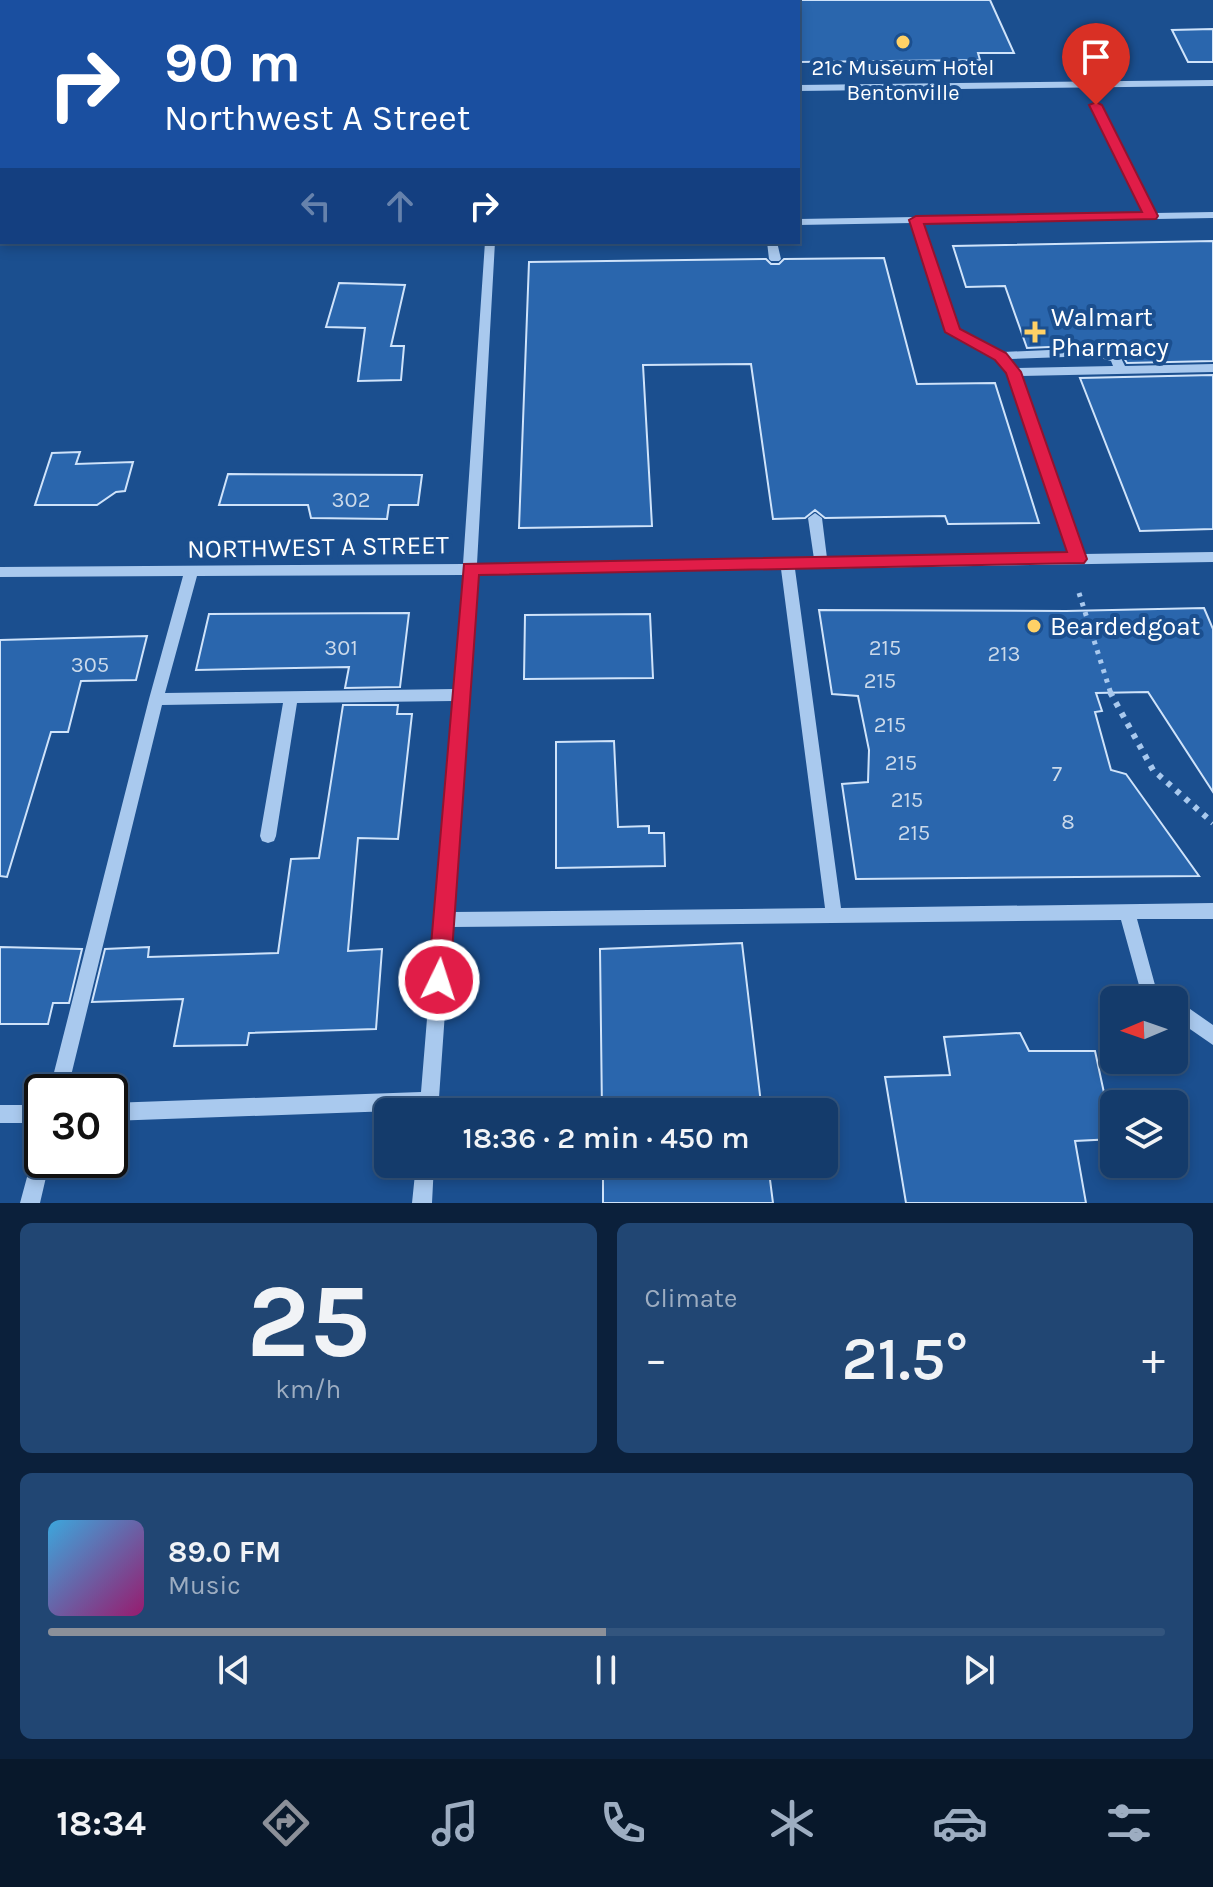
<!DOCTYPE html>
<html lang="en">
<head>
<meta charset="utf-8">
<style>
  :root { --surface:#143b6b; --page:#214673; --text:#f1f3f6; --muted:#9dadc1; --line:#33557e; --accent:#8c9099 }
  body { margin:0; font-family:Karla,sans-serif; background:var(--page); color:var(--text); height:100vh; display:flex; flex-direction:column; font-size:30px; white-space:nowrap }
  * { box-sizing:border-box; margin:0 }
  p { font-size:26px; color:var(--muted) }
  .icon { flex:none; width:44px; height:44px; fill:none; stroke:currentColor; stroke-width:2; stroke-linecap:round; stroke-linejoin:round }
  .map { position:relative; height:1203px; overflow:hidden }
  .details { display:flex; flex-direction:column; gap:20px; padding:20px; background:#0b203b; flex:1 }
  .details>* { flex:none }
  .top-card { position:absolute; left:0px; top:0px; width:800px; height:244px; box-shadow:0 4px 12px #0003,0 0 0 2px var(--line); background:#1a4fa0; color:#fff; overflow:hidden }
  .needle { width:52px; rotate:268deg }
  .buttons { position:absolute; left:1100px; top:986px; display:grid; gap:16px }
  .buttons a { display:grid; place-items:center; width:88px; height:88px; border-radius:12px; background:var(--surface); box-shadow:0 4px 12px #0003,0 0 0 2px var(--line); font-size:40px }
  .speed { position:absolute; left:24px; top:1074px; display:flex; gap:16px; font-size:40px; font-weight:700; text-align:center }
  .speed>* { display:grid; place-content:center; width:104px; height:104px; border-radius:50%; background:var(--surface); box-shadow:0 4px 12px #0003,0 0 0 2px var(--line); line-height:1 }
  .speed .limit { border:4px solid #111; border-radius:12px; background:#fff; color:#111 }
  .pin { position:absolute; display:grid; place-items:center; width:68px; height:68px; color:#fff; margin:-82px -34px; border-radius:50% 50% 50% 0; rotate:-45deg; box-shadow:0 0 8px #0007 }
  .pin .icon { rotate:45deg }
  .me { position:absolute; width:88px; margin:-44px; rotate:4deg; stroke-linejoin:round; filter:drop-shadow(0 0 6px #0008) }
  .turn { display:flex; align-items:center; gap:28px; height:168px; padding:0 32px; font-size:36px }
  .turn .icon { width:104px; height:104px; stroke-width:2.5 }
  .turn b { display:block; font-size:56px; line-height:68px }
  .lanes { display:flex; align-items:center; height:76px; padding:0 32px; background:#0003; justify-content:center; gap:40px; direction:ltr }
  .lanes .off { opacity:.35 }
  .big { font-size:60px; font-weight:600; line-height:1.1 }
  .details .tile { flex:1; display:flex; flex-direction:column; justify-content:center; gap:12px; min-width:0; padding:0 28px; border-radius:12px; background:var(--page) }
  .details .dial { align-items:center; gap:0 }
  .dial b { font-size:104px; line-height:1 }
  .song { display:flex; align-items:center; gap:24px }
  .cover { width:96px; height:96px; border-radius:12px; background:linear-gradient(135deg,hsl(200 70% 55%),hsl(320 70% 35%)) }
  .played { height:8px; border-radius:4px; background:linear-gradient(90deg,var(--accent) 50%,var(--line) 50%) }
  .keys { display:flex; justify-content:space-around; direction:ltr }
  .heat { display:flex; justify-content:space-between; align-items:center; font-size:44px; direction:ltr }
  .details .tiles { flex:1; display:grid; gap:20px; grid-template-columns:1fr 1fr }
  .tile:last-child { grid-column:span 2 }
  .trip { position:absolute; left:374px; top:1098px; width:464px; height:80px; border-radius:12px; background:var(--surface); box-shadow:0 4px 12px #0003,0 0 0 2px var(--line); font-weight:600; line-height:80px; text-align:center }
  .tabs { display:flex; height:128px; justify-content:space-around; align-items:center; background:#08182b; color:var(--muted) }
  .tabs .icon { width:56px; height:56px }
  .tabs .selected { color:var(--accent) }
  .tabs b { font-size:36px; color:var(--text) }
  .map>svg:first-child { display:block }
  .green { fill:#2461a8 }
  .building { fill:#2a66ad; stroke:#cfe3fa; stroke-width:2 }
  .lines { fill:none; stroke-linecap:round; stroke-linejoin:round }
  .path-far2 { stroke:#a9c9ee; stroke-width:4; stroke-dasharray:3 4; stroke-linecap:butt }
  .path-far1 { stroke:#a9c9ee; stroke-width:5; stroke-dasharray:4 6; stroke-linecap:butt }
  .path { stroke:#a9c9ee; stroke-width:6; stroke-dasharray:5 7; stroke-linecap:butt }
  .minor { fill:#a9c9ee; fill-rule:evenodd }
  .route { fill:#e11d48; stroke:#92132f; stroke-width:2 }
  .poi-dot { fill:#ffd166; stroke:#1b4f8f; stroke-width:3 }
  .labels { text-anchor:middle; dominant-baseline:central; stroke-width:8; stroke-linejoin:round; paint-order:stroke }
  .far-poi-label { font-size:22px; fill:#fff; stroke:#1b4f8f }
  .number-label { font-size:22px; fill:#cad9ea }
  .poi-label { font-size:26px; fill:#fff; stroke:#1b4f8f; text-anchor:start }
  .street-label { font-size:26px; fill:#fff; stroke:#1b4f8f }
</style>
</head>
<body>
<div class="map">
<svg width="1213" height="1203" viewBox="0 0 1213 1203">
  <rect width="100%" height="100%" fill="#1b4f8f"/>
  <path class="green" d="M0,0H485L2,2L0,212Z"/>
  <path class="building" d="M798,0H990L1014,53H978L980,60L798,62Z
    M1213,29V62H1188L1172,30Z
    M1213,241V361L1127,363L1121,353L1095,345L1027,348L1005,286L966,287L953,246Z
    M884,258L917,384L995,383L1039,523L948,524L945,516L825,518L815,510L805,518L773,519L751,364L643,365L652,526L519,528L529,262L766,259L771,264H779L784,259Z
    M339,283L405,285L391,346H404L401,380L358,381L365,328L326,327Z
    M1213,375V529L1140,531L1080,378Z
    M80,452L76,464L133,462L125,491L116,492L97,505H35L52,453Z
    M228,474L422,475L418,505H389L387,519L311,518L308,505H219Z
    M1204,608L1213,629V792L1148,692L1096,693L1102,711L1095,712L1111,770L1126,774L1199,876L856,879L842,784L868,782L869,750L858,696L832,694L819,610L1066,611Z
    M409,613L400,687L345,688L349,667L196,670L209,614Z
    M650,614L653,678L524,679L525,615Z
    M147,636L136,680L81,681L68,732H51L7,877L0,876V640Z
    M343,705H398L397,714H412L398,839L358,838L348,951L382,949L376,1029L249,1033L247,1045L174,1046L183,999L92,1002L105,949L149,947L148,957L278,953L291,859L319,858Z
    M614,741L618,827L649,826V833H664L665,866L556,868V742Z
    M742,943L762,1112H602L600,949Z
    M0,947L82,949L69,1003H53L48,1024H0Z
    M1020,1033L1029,1051H1095L1114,1139L1075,1141L1086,1203H906L885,1077L950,1075L944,1037Z
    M603,1164H768L773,1203H603Z"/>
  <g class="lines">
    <path class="path-far2" d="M43,0L57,2
      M156,0L171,2
      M222,0L227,2
      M91,2L138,0
      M199,2L210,0
      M426,2L433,0"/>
    <path class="path-far1" d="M1079,593L1111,694"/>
    <path class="path" d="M1110,692L1153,770L1213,823"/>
    <path class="minor" d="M504,0H512V2H504Z
      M702,0H710L711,2H703Z
      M1213,80V86L798,91V85Z
      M1096,102L1101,105L1155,213L1213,212V218L922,223L958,330L1003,352L1094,348L1120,356L1125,366L1213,364V372L1021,376L1083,554L1213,552V562L795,569L841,908L1213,903V919H1137L1155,985L1169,994L1172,1000H1148L1142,996L1121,920L451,927L438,1112L420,1110L110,1121V1103L421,1092L453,701L297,703L276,836L274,841L268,843L262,841L260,836L283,703L162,705L67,1092H49L149,699L183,576L0,577V567L463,564L485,242H495L477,564L814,559L808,518L815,513L822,518L827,558L1070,554L1008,373L997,359L947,332L912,223L798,225V219L1144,213L1091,105ZM1093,356L1111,361L1113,366L1017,368L1010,359ZM781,569L825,908L452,912L476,574ZM463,575L454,689L165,693L197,576Z
      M0,229H2V235H0Z
      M767,242H777L781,259L779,261H771L769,259Z
      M1173,1000H1174L1180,1002L1213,1025V1045L1174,1018Z
      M0,1105H42V1123H0Z
      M42,1146V1160H50L40,1203H20L33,1155L35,1148Z
      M416,1164H434L432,1203H412Z"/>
  </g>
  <path class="route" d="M1096,102L1102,105L1158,216L1156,219L924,224L960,329L1006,353L1021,372L1087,559L1084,563L479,575L450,980L447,987L439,990L431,987L428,980L464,564L1067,552L1006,373L995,360L945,332L909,220L916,216L1142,212L1089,105Z"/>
  <g class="poi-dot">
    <circle cx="903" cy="42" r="8"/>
    <path d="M1031 320h8v8h8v8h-8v8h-8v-8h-8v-8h8z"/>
    <circle cx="1034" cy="626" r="8"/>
  </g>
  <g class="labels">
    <g class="far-poi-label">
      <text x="903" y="68">21c Museum Hotel<tspan x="903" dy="25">Bentonville</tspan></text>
    </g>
    <g class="number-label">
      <text x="351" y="500">302</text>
      <text x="341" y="648">301</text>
      <text x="885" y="648">215</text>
      <text x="1004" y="654">213</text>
      <text x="90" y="665">305</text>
      <text x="880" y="681">215</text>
      <text x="890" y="725">215</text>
      <text x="901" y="763">215</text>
      <text x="1057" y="774">7</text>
      <text x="907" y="800">215</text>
      <text x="1068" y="822">8</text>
      <text x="914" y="833">215</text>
    </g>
    <g class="poi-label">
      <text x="1051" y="317">Walmart<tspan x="1051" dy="30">Pharmacy</tspan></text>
      <text x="1050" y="626">Beardedgoat</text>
    </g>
    <g class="street-label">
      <text transform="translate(318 547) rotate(-1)">NORTHWEST A STREET</text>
    </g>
  </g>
</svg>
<div class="buttons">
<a><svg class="needle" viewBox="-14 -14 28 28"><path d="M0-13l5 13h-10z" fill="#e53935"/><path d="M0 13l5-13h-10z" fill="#9dadc1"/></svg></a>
<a><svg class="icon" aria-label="layers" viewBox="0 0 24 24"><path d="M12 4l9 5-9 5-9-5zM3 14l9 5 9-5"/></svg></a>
</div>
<div class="speed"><div class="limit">30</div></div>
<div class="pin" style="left:1096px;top:105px;background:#d93025"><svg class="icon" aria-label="arrive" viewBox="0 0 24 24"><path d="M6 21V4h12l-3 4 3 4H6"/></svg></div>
<svg class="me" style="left:439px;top:980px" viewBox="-20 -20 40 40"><circle r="17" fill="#e11d48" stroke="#fff" stroke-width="3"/><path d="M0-11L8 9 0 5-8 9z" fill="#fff"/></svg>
<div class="trip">18:36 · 2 min · 450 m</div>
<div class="top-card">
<div class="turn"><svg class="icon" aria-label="right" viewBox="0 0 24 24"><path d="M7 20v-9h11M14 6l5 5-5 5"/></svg><div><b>90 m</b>Northwest A Street</div></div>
<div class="lanes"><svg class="icon off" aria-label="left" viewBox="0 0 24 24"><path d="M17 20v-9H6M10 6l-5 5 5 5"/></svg><svg class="icon off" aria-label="ahead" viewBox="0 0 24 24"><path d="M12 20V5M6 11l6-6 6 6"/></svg><svg class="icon" aria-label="right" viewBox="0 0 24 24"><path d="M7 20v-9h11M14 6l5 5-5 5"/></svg></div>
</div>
</div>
<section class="details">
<div class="tiles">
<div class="tile dial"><b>25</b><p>km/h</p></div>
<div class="tile"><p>Climate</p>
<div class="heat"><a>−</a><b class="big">21.5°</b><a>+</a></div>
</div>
<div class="tile">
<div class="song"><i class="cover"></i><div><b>89.0 FM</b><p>Music</p></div></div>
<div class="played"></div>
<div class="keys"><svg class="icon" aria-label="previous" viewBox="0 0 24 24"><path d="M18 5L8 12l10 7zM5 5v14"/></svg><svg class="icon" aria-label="pause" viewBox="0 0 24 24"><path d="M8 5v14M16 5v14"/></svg><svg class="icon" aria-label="next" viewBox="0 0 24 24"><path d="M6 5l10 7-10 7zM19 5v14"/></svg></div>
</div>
</div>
</section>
<nav class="tabs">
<b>18:34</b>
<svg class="icon selected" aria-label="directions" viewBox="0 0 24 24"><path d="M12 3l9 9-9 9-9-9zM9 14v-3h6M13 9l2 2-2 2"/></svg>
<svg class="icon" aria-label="music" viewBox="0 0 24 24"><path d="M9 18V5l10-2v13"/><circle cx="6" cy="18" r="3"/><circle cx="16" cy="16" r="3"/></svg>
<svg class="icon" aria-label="phone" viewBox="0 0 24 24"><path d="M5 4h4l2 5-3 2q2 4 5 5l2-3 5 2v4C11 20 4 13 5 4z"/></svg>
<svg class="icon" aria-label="climate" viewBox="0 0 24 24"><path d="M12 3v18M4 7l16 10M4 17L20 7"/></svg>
<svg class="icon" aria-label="car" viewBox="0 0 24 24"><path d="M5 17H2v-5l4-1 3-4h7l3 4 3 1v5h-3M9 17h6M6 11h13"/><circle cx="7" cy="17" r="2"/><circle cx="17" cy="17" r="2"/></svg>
<svg class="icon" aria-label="filters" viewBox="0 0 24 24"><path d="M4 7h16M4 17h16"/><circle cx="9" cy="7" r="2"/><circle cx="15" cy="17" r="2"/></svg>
</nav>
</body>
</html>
